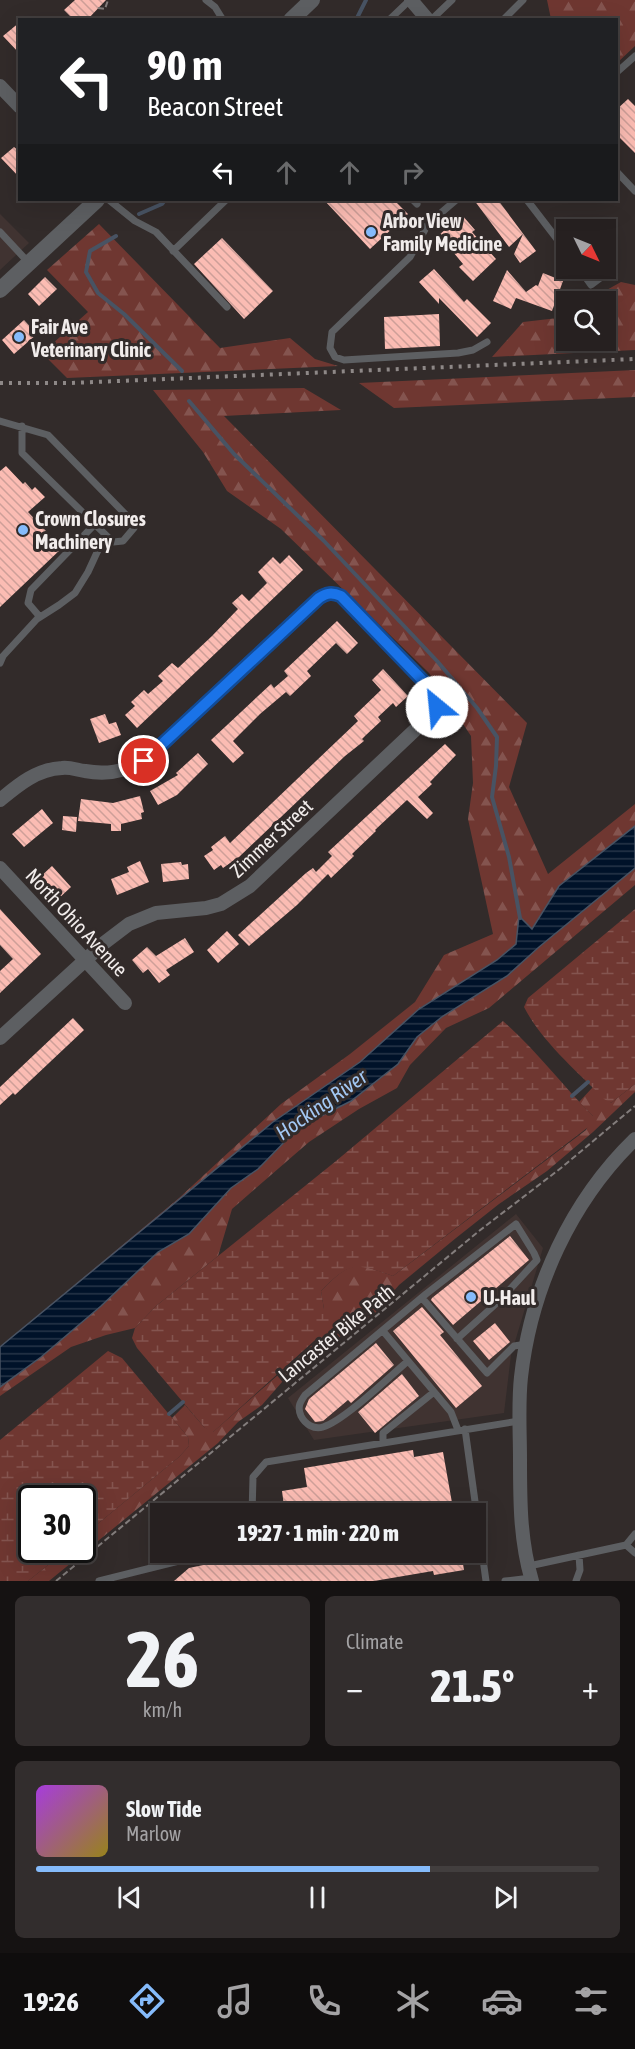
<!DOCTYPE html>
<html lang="en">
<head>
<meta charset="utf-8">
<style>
  :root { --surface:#262020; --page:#322d2d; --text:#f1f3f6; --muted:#a4a3a5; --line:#423e3e; --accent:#85bbfb }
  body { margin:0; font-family:"Asap Condensed",sans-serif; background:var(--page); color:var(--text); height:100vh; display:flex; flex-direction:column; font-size:22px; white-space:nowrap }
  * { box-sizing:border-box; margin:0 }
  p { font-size:20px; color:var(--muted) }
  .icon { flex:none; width:33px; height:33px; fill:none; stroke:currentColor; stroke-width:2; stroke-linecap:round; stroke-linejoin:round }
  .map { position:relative; height:1581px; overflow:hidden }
  .drawer { display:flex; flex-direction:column; gap:15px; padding:15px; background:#151212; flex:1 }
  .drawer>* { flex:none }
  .top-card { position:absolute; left:18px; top:18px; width:600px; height:183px; border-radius:0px; box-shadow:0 6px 24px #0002,0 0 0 2px var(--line); background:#202124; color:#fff; overflow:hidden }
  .needle { width:39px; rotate:133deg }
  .tools { position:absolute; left:556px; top:219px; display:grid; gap:12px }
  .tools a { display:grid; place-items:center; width:60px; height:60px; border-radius:0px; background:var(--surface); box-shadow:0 6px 24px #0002,0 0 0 2px var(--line); font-size:30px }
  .speed { position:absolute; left:18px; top:1485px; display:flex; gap:12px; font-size:30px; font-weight:700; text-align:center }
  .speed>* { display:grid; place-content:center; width:78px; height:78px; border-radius:50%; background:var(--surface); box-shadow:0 6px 24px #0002,0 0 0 2px var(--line); line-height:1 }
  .speed .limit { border:3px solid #111; border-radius:9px; background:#fff; color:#111 }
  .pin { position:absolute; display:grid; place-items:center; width:51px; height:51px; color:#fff; margin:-26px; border:3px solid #fff; border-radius:50%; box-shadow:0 2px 6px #0007 }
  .me { position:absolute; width:66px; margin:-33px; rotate:332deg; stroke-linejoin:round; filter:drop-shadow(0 0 4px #0008) }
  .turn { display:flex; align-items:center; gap:21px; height:126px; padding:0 30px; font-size:27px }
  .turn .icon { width:78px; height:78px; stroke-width:2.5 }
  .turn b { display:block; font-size:42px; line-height:51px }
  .lanes { display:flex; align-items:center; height:57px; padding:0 30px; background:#0003; justify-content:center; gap:30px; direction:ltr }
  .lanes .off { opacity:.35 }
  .big { font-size:45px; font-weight:800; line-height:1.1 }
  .drawer .card { flex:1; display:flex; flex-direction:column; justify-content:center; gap:9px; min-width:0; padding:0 21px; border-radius:9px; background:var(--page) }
  .drawer .dial { align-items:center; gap:0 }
  .dial b { font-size:78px; line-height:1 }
  .song { display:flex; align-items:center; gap:18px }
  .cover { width:72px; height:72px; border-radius:9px; background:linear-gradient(135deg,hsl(280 70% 55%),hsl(50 70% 35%)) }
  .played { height:6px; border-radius:3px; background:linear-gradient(90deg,var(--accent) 70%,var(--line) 70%) }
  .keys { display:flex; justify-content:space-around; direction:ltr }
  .heat { display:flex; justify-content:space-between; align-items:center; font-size:33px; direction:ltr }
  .drawer .tiles { flex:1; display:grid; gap:15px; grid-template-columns:1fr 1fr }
  .card:last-child { grid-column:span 2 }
  .trip { position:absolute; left:150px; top:1503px; width:336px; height:60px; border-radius:0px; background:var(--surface); box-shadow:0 6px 24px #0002,0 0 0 2px var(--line); font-weight:800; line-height:60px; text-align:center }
  .tab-bar { display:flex; height:96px; justify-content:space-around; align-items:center; background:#0f0d0d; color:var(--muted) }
  .tab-bar .icon { width:42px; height:42px }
  .tab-bar .current { color:var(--accent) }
  .tab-bar b { font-size:27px; color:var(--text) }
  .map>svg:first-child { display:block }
  .built { fill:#403331 }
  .forest { fill:url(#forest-firs) }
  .wetland { fill:url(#wetland-marsh) }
  .water { fill:url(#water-rules); stroke:#485363; stroke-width:1.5 }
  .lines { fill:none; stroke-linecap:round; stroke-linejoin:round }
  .stream { stroke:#485363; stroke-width:4 }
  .building { fill:url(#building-back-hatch) }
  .path { stroke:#837d7c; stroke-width:2; stroke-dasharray:6 3; stroke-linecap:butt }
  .service { stroke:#5d5f62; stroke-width:7 }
  .minor { stroke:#5d5f62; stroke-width:14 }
  .tertiary { stroke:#5d5f62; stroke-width:16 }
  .rail { stroke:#8e8887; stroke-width:4; stroke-dasharray:3 6; stroke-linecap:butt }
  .route-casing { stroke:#114b97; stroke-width:15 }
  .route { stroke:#1a73e8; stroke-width:10 }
  .poi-dot { fill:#85bbfb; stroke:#322b2a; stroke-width:2 }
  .labels { text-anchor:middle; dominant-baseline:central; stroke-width:6; stroke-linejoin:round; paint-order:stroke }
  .poi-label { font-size:20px; font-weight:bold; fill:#f1eceb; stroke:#322b2a; text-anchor:start }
  .street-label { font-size:20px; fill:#f1eceb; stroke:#322b2a }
  .water-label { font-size:21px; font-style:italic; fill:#a3c8f4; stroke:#322b2a }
</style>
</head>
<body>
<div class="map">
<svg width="635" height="1581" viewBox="0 0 635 1581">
  <defs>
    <pattern id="forest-firs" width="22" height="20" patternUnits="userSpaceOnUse" patternTransform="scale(1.5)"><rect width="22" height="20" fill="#6f3731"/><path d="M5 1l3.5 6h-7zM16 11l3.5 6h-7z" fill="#84544f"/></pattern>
    <pattern id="wetland-marsh" width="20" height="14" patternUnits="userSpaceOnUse" patternTransform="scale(1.5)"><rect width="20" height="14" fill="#6f3731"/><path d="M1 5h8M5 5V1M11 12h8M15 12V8" fill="none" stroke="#84544f"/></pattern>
    <pattern id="water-rules" width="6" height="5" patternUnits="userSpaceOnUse" patternTransform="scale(1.5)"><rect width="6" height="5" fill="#001229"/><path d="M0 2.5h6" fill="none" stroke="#263548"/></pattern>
    <pattern id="building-back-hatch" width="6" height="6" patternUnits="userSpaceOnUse" patternTransform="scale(1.5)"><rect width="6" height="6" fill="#fbbcb3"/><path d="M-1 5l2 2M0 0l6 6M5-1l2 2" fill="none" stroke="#ce9f98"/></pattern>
  </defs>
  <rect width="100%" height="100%" fill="#322b2a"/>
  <path class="built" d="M0,214L29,243L0,270Z
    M516,1214L543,1248L511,1355L504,1413L314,1440L288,1398Z"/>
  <path class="forest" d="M547,0H635V46L617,63L616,20L551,19Z
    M99,224L220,348L290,338L315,359L338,366L67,378L42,353L88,312L47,270Z
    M621,282L635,285V350L492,357L523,322L558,318L567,313V340H606V302L587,301Z
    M635,370V397L394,408L359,383Z
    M304,388L341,410L224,416L527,723L509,787L548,874L635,804V885L489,1008L446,1028L410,1065L397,1088L359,1109L309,1142L232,1209L218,1256L156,1306L135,1328L106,1335L71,1347L0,1396V1347L179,1198L281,1104L350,1054L415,1002L444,955L493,934L468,819L473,783L471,736L429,673L281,529L227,491L203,452L153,390Z
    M635,1084V1092L593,1132L547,1171L499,1204L456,1238L399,1285L375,1313L331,1343L297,1372L282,1382L262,1405L238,1422L218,1443L49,1581H28L67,1550H82L83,1536L179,1457L189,1446L188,1437L172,1418L185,1405L204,1427L213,1432L318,1340L324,1309L321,1291C350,1261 355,1262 393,1276L586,1130L593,1116L579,1102L593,1087L611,1103Z"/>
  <path class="wetland" d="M635,909V1084L611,1103L604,1099C577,1071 542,1042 524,1007L528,998Z
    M503,1021C536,1050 562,1085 593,1116L595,1122L393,1276C356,1263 350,1261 321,1291L324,1309L335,1322L221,1425L212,1433L204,1427L137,1348L132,1338L135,1328L156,1306L336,1161Z
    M108,1351L122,1358L188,1437L189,1446L179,1457L83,1536L82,1498H32V1550H67L28,1581H0V1440Z"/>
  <path class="water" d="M635,826V868L539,947L507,976L443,1016L417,1037L398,1064L351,1101L299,1127L258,1169L231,1188L189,1234L158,1252L101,1306L41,1357L0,1387V1347L273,1122L360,1062L419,1009L497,960L516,944L519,916L532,929L559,886Z"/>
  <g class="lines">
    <path class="stream" d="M356,20L366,0
      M139,214L162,204L165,200
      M116,236L90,251L86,272L98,293L124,314L182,371
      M189,401L234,454L323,540L437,661L477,708L497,737L496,766L492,797L509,857L520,918
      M572,1096L588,1082
      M169,1414L183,1402"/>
  </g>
  <path class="building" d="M75,0H106L87,20H74L64,10Z
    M20,22V54L3,36Z
    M628,99L635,106V153L616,134V110Z
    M14,147L20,152V178L1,158Z
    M324,200H394L408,214L370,249Z
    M474,200H498L536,251L520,263L514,254L523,234L509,247Z
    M462,215L475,230L472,232L496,259L473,281L459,267L463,264L439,235Z
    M222,238L273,291L244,319L194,264Z
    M434,269L464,302L467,299L491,323L477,337L439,298V304L419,282Z
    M507,270L526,292L536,285L538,286L543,273L563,281L552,311L516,298L511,309L493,301Z
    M45,277L57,289L39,306L28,294Z
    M439,314L440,346L385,349L384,317Z
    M24,320L37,334L14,354L2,340Z
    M6,466L23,484L25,482L32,490L35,487L45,497L28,512L62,548L0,607V471Z
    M289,555L303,570L137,728L125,715L135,706L131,702L144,690L148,694L163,681L158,676L172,663L178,668L212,636L238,609L232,603L242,594L249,601L267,583L258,572L273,557L280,564Z
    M337,621L358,643L347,654L336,643L307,671L311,676L290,696L286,692L260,714L233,741L244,753L233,763L211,740L271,684L274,688L288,676L284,671Z
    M383,669L408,696L396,707L393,703L378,717L381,721L366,735L362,739L364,741L345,756L239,857L223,868L221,865L214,870L204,856L213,850L211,847L225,836L230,843L358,721L354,716L381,690L372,680Z
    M105,714L109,724L116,722L121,735L99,743L90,719Z
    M445,744L456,755L430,782L432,784L418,797L433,813L427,819L407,800L375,830L376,831L352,854L354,856L331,878L328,874L297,905L249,946L238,935L306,873L313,868L316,872L332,856L328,852Z
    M198,753L208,764L177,795L158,805L150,791L178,775L176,773Z
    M140,796L144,812L141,813L142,819L121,824V831H111V824L78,821L81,799L113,803Z
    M42,809L53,823L24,847L12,834Z
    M63,816L77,817L76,832L62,830Z
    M140,861L149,882L117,895L111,879L129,872L127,867Z
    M181,862L182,865L188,864L189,879L163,882L161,864Z
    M52,866L71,887L57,900L38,879Z
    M0,909L41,954L0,993V971L13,959L0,945Z
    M227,931L239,944L218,963L207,950Z
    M185,938L194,952L166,970L170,975L159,983L148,969L143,973L132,960L147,947L156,956Z
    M73,1018L84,1030L15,1095L13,1093L0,1105V1087Z
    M510,1236L529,1260L453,1325L431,1300L432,1298Z
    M422,1307L444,1332L440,1335L482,1386L456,1408L393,1331Z
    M495,1323L510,1342L489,1360L473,1341Z
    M376,1343L394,1365L351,1403L348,1400L323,1421L315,1422L305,1409L309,1399Z
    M402,1374L419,1396L375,1433L358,1412Z
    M413,1450L414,1457L443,1452L454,1514H285L282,1491L307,1487L304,1468Z
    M265,1552H461L464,1570L434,1575L433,1571L374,1581H174L189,1568Z"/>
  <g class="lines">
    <path class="path" d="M98,8L105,9L108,0
      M56,1581L479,1231L561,1168L635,1106"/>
    <path class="service" d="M206,0L215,7L223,20
      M389,20L410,0
      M431,20L452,0
      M503,20L523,0
      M616,73L635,56
      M616,171L635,191
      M109,200L135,221L156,232L227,307
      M413,200L417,204
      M456,200L428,224L410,257L332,332L330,348L335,357L344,360L458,353L473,350L487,342
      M527,200L567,252
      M0,232L29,263
      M556,238L567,230
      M173,251L226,200
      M579,268L591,285L611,270L606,265
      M0,421L48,435L131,520L134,528L123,541L113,542L22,453V426
      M40,617L28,603L31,590L95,524
      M0,663L3,656L37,619L59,605L75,593L88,572L105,535
      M422,1298L487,1373L514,1346L527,1344
      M383,1331L451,1412L458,1430
      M408,1361C390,1376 344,1421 323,1427C314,1430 305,1424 301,1416C297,1407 300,1402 305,1395L426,1294L516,1224L534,1253L537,1260L499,1301L457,1339
      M465,1429L486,1581
      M383,1443V1433L434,1392
      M252,1514L253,1477L266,1462L519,1421
      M626,1545L635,1534
      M529,1566L626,1545L635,1553
      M99,1581L215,1552
      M505,1581L531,1578
      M576,1581L580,1570L579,1555"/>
    <path class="minor" d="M411,0L428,20
      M0,86L20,107
      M0,800C18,785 37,769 62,768C70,767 77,770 85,771C106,775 125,772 144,761L319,598C327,593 332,592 341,596L428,686L437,702L434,712L250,886L221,904L206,908L156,913L129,924L104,943L0,1038
      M0,868L125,1003
      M532,1581C520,1541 520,1501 520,1459C520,1432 518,1404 521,1377C531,1288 571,1201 635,1139"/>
    <path class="tertiary" d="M291,20L312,0
      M0,290L97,200"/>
    <path class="rail" d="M0,383H72L635,359"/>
  </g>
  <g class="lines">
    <g class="route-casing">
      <path id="route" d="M144,761L319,598C327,593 332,592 341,596L428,686L435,696L437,707"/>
    </g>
    <use href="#route" class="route"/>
  </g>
  <g class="poi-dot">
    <circle cx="371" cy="232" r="6"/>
    <circle cx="19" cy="337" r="6"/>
    <circle cx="23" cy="530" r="6"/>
    <circle cx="471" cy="1297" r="6"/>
  </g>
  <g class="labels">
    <g class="poi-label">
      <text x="383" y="220">Arbor View<tspan x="383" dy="23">Family Medicine</tspan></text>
      <text x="31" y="326">Fair Ave<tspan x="31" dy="23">Veterinary Clinic</tspan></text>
      <text x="35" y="518">Crown Closures<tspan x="35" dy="23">Machinery</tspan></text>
      <text x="483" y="1297">U-Haul</text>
    </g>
    <g class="street-label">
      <text transform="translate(271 838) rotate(-43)">Zimmer Street</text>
      <text transform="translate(77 922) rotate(47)">North Ohio Avenue</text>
      <text transform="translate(336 1333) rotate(-39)">Lancaster Bike Path</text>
    </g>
    <g class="water-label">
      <text transform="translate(321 1104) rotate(-35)">Hocking River</text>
    </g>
  </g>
</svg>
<div class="tools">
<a><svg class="needle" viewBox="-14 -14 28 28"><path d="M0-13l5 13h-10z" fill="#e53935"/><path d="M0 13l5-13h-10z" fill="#a4a3a5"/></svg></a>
<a><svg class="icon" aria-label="search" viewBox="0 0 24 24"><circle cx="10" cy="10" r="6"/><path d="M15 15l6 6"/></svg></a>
</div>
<div class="speed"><div class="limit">30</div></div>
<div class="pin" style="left:144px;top:761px;background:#d93025"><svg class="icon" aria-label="arrive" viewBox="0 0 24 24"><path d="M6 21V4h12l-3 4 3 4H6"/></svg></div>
<svg class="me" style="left:437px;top:707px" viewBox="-20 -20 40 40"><circle r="19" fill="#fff"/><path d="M0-13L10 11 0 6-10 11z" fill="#1a73e8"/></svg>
<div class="trip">19:27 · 1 min · 220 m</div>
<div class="top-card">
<div class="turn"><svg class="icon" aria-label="left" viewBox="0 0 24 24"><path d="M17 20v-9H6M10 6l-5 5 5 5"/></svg><div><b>90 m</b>Beacon Street</div></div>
<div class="lanes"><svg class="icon" aria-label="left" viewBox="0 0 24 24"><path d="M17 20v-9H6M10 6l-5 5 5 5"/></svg><svg class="icon off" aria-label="ahead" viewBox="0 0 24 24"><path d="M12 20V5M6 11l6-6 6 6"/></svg><svg class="icon off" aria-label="ahead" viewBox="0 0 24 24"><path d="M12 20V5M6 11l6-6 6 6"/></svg><svg class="icon off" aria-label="right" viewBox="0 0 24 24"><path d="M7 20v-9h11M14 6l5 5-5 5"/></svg></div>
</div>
</div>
<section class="drawer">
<div class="tiles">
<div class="card dial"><b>26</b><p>km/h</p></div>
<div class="card"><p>Climate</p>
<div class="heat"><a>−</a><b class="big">21.5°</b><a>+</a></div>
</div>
<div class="card">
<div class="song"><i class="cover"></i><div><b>Slow Tide</b><p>Marlow</p></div></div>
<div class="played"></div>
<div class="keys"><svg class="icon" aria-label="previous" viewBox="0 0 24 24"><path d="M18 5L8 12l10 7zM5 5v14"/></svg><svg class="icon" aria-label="pause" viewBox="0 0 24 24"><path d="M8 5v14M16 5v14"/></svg><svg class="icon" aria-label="next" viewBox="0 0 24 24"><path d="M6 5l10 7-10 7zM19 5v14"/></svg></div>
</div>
</div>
</section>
<nav class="tab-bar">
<b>19:26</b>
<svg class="icon current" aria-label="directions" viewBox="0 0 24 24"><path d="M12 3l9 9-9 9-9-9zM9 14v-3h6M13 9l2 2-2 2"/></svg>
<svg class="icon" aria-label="music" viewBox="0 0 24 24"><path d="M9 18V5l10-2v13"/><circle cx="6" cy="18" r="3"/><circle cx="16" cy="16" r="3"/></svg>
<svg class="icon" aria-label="phone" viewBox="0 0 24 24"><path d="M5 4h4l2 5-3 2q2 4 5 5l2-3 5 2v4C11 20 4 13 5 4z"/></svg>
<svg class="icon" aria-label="climate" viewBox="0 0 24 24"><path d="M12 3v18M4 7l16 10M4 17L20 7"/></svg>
<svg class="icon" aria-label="car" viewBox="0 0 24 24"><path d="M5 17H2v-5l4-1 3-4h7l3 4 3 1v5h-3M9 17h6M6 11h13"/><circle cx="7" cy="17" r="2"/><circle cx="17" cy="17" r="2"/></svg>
<svg class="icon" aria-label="filters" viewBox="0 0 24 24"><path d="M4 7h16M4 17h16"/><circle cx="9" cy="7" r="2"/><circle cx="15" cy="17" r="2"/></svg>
</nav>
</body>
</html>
